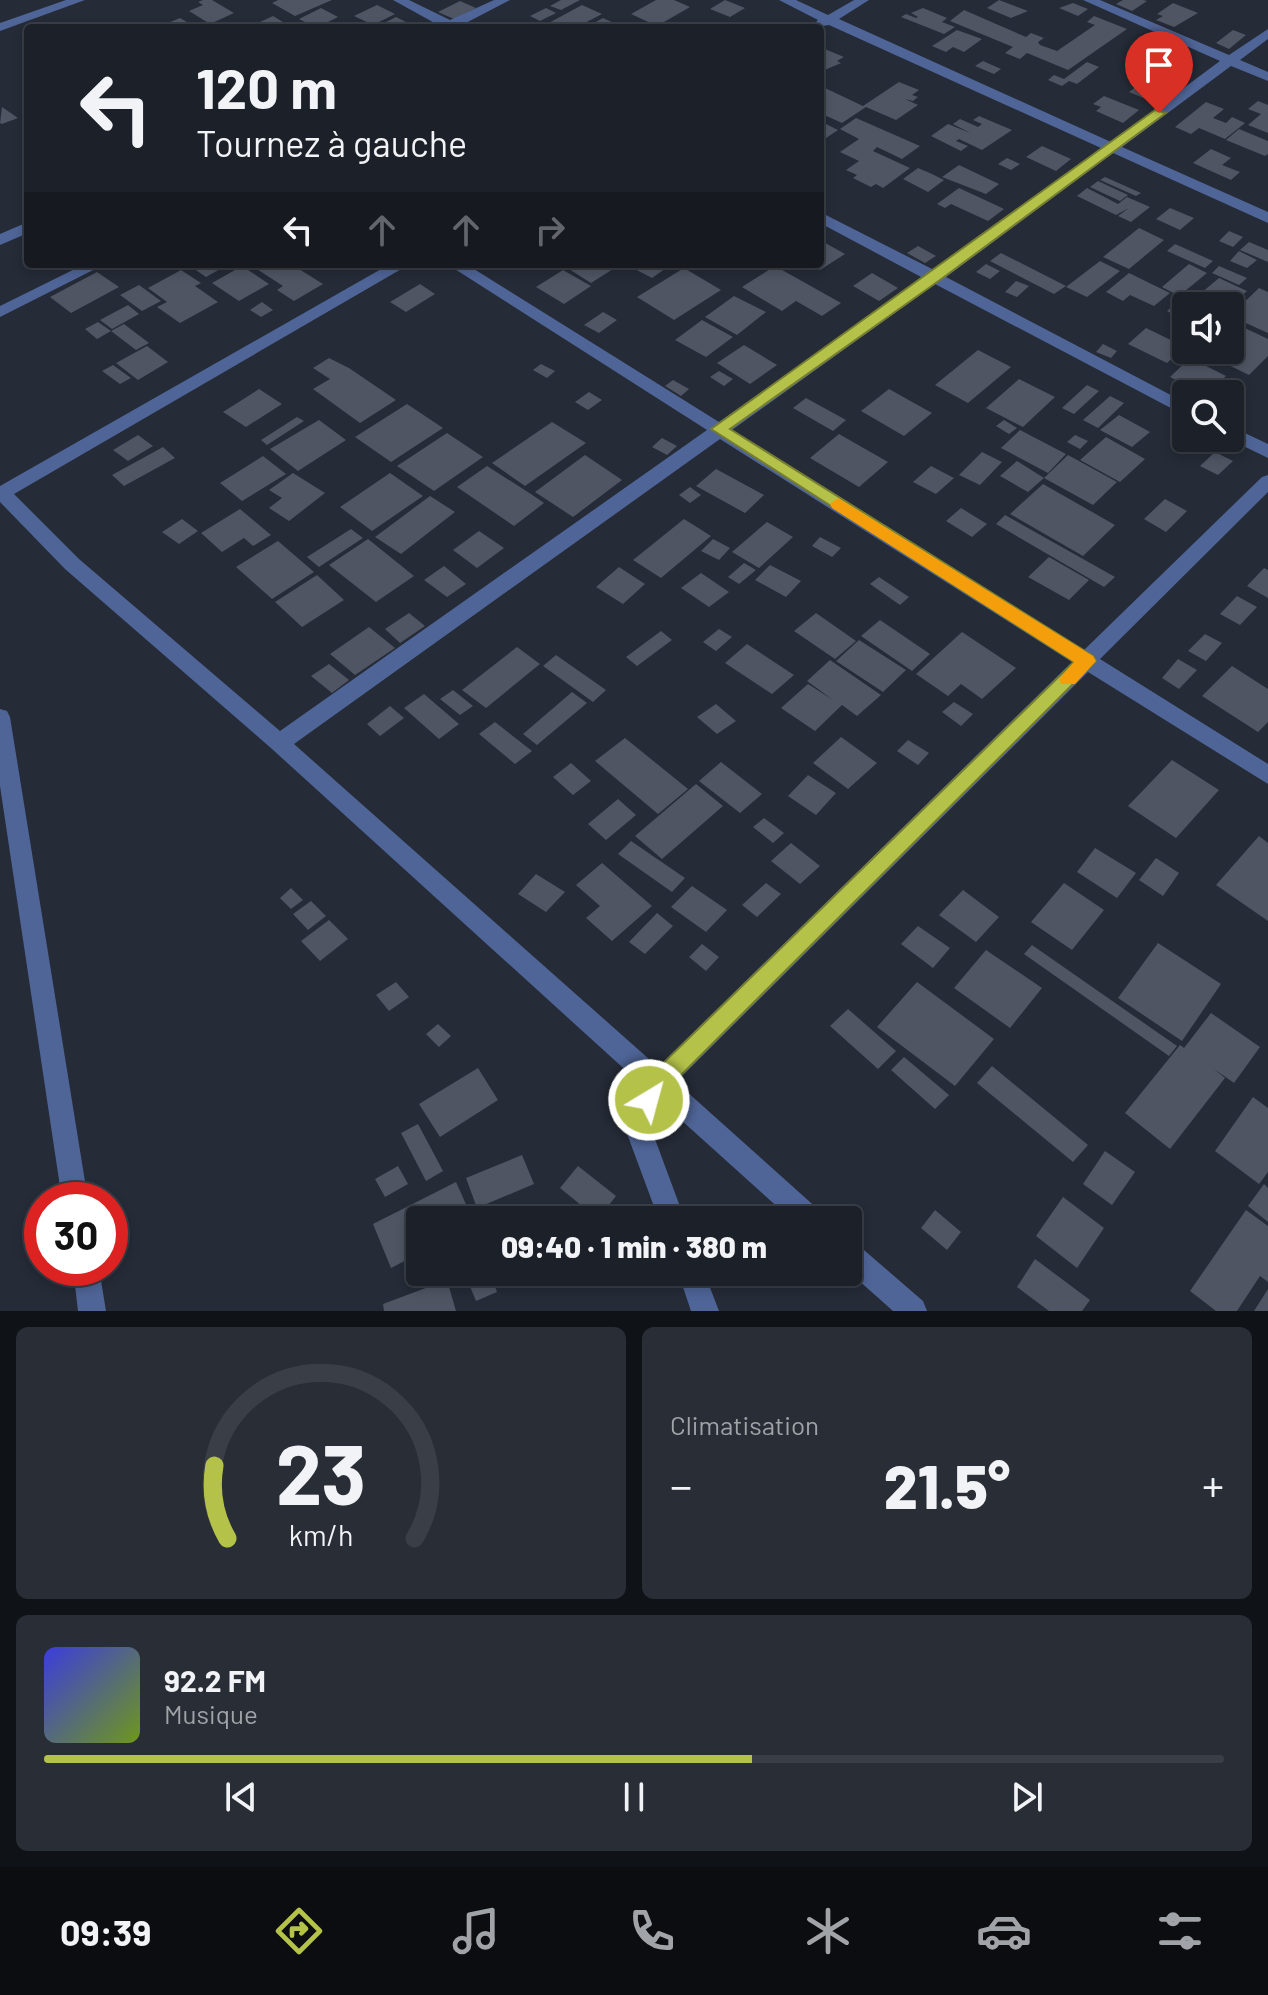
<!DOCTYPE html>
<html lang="fr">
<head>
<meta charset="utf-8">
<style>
  :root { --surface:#1c2029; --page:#292d35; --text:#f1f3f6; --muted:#a0a3a8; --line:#3a3e46; --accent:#b4c24a }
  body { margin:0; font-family:Barlow,sans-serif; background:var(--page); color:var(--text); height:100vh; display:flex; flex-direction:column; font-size:30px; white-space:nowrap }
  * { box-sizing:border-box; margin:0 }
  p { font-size:26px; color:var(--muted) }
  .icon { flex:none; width:44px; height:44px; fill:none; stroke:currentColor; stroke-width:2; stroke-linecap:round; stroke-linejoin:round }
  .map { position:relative; height:1311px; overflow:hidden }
  .panel { display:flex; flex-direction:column; gap:16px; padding:16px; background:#0f1217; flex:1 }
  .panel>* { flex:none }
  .banner { position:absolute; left:24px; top:24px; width:800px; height:244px; border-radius:8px; box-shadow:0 4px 12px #0003,0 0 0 2px var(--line); background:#1c2029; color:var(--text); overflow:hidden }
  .controls { position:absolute; left:1172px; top:292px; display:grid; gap:16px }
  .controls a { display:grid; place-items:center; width:72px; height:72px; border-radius:8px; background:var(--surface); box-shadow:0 4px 12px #0003,0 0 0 2px var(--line); font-size:40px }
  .speed { position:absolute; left:24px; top:1182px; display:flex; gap:16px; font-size:40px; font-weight:700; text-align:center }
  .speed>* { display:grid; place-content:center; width:104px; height:104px; border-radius:50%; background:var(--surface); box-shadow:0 4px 12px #0003,0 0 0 2px var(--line); line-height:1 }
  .speed .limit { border:12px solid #d22; background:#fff; color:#111 }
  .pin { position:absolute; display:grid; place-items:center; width:68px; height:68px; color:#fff; margin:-82px -34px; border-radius:50% 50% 50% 0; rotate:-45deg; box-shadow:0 0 8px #0007 }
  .pin .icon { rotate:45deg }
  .me { position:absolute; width:88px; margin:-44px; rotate:37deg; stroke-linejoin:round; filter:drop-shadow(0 0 6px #0008) }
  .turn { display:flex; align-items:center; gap:28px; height:168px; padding:0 40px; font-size:36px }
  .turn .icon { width:104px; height:104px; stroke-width:2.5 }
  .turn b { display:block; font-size:56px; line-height:68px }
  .lanes { display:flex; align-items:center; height:76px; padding:0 40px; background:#0003; justify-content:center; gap:40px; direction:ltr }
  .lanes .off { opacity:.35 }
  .big { font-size:60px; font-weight:800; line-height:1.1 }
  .panel .tile { flex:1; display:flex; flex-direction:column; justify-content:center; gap:12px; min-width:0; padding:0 28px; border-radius:12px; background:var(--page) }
  .panel .dial { align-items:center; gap:0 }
  .dial svg { height:208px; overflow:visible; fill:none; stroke:var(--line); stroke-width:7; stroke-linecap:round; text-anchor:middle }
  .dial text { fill:var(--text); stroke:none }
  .song { display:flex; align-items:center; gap:24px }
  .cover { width:96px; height:96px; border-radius:12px; background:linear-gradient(135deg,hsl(240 70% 55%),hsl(80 70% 35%)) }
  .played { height:8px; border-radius:4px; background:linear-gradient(90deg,var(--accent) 60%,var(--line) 60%) }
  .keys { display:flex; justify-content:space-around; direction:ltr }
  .heat { display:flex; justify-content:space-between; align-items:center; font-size:44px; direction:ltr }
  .panel .tiles { flex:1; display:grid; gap:16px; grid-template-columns:1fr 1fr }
  .tile:last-child { grid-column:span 2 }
  .trip { position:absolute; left:406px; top:1206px; width:456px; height:80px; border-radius:8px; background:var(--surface); box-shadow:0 4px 12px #0003,0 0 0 2px var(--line); font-weight:800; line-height:80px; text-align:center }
  .dock { display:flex; height:128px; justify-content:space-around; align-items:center; background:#0b0d10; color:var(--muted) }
  .dock .icon { width:56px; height:56px }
  .dock .active { color:var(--accent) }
  .dock b { font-size:36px; color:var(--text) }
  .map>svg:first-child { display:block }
  .building { fill:#4f5563 }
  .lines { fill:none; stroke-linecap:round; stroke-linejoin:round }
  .minor { fill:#4f6597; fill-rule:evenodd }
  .tertiary { fill:#4f6597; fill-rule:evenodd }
  .route { fill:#b4c24a; stroke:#757e30; stroke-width:2 }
  .slow { fill:#f59e0b }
</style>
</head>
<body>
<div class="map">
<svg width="1268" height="1311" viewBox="0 0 1268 1311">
  <rect width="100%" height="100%" fill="#252b37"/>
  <path class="building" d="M203,0H212L234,13L210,24L189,11L203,5L198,2Z
    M278,0H332L295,16L272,3Z
    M561,0H580L561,10L550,6Z
    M656,0H674L690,7L657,26L631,14Z
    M725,0L745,8L730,17L710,9Z
    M999,0L1028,11L1011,18L987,8Z
    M1123,0H1143L1147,1L1132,11L1116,4Z
    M460,1L476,8L454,19L438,12Z
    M1073,3L1088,9L1078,16L1059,8Z
    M1173,3L1198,13L1174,27L1156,20L1163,16L1157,14Z
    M377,5L395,14L373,25L354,16Z
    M582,5L602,14L575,28H555L547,24Z
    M321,8L338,17L316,28L299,19Z
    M546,8L556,13L540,21L530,16Z
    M923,8L947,18L942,22L955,27L944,34L901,17L906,14L916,18L918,17L911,13Z
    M964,10L1026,37L1031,33L1044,38L1038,42L1040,45L1057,51L1095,25L1087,22L1094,16L1127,29L1068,70L1027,53L1020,59L1005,53L1013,47L950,21Z
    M273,16L293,28H247Z
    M396,17L414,26L374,28Z
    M180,18L197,28H156Z
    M603,18L618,25L585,28Z
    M957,30L982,39L964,52L953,47L946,52L932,46Z
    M1233,30L1246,35L1229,49L1216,43Z
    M820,47L844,57L837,61L841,63L820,72L823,59L820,58Z
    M983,61L1001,69L994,74L975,66Z
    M1087,62L1099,67L1077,84L1069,81L1062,86L1048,80L1054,75L1064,79Z
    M899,82L919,90L912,95L918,97L913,101L905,99L918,105L896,120L866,107L842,123L820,113V89L825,88L863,106Z
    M1140,84L1152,89L1157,85L1170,90L1153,102L1129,92Z
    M1104,96L1139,110L1123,123L1096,111L1101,107L1093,104Z
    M1258,101L1268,105V133L1248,125L1261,114L1248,109Z
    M1206,102L1224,109L1213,118L1226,123L1232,117L1245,123L1225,139L1199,128L1191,134L1175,127Z
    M2,107L18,118L2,124L0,123Z
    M979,116L1012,130L982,150L959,139L956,141L968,146L961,151L931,136L948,124L970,133L953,124L960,119L978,127L982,124L973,120Z
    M856,118L920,146L902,159L877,147L873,151L910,168L883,188L876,184L871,187L853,178L857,175L846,170L859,161L840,152L859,139L840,129Z
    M826,124L838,130L823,140L820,139V128Z
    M1239,129L1268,141V154L1265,156L1226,140Z
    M1042,146L1071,159L1056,171L1026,157Z
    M1211,149L1231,158L1222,165L1240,172L1231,180L1193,163Z
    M1007,158L1020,164L1011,170L998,164Z
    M959,165L999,184L986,194L942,177Z
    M918,168L932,174L944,180L928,192L903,179Z
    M1105,177L1141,193L1136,196L1100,180Z
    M1098,181L1128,195L1120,201L1090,187Z
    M959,188L1000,207L1004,209L988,221L951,204L945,208L937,204Z
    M1087,188L1118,204L1127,197L1150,207L1131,222L1118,216L1129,208L1116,215L1077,196Z
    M1170,208L1194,218L1180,230L1156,219Z
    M1139,228L1164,240L1129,269L1103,257Z
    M1229,231L1243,237L1233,247L1219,241Z
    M820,240L845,254L820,270L809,264H820Z
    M1249,242L1268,250V262L1240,250Z
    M1175,244L1213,261L1205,268L1167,251Z
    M918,246L936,256L925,263L907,253Z
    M1239,251L1257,260L1247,268L1230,261Z
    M1001,253L1066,286L1054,294L990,261Z
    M1100,261L1120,271L1087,297L1066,287Z
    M187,264H229L206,277Z
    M249,264H291L323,284L294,301L277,290L283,286Z
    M561,264H621L591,283Z
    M625,264H672L652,278Z
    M986,264L1000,271L990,279L976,272Z
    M1189,264L1207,273L1179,296L1162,287Z
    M242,266L269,284L239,301L212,283Z
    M775,266L841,303L822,316L796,301L782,311L742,287Z
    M1219,266L1247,278L1239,285L1212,273Z
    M684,268L721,290L674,320L637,297Z
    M181,270L201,283L195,286L218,302L180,323L157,307L167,302L148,288Z
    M563,270L591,286L564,304L536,287Z
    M97,272L119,287L71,313L50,297Z
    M872,273L898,288L879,301L853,286Z
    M1129,273L1170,293L1154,306L1130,295L1123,301L1106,292Z
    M1219,278L1247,291L1231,306H1206L1214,300L1201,293Z
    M1016,281L1029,286L1017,297L1005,292Z
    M420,284L435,294L406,312L390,302Z
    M139,285L161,301L142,311L120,295Z
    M1259,288L1268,292V333L1230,316Z
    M734,296L766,312L737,335L705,317Z
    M1183,297L1202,306H1186L1184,320L1167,311Z
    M262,302L273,310L261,317L250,310Z
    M128,305L139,314L112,329L100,320Z
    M603,312L617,320L599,333L584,325Z
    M702,320L733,337L706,357L675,340Z
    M1230,321L1268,339V356L1249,375L1198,350H1230Z
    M98,322L111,331L97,339L85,329Z
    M124,324L149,343L136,350L111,331Z
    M1146,328L1185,347L1167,363L1128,344Z
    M1103,344L1117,351L1111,358L1096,352Z
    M744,345L777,365L750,384L717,363Z
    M147,346L168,362L138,380L116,363Z
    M978,350L1011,367L968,403L935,385Z
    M329,358L349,368L396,400L360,423L313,389L330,379L313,368Z
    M1190,358L1226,376L1206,394L1170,377Z
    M541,364L555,371L547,378L533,370Z
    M113,365L131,378L120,384L102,371Z
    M719,371L733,379L724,386L710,377Z
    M1019,379L1055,397L1023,427L986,408Z
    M673,380L689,389L681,396L665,386Z
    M1087,385L1099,391L1074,414L1062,408Z
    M259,389L282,404L246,427L223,412Z
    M889,389L932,413L904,436L861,411Z
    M589,392L602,400L588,410L575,402Z
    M1110,396L1124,403L1098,428L1083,420Z
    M806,398L846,420L833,431L793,408Z
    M407,404L443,428L391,462L355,437Z
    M1119,415L1150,432L1132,447L1100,430Z
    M297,417L304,421L267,445L261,440Z
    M319,420L346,440L298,471L270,449Z
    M1004,420L1017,428L1009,434L996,426Z
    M552,422L586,443L525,486L492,463Z
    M1020,430L1066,454L1048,473L1001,448Z
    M447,433L483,457L434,491L397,466Z
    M839,434L888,462L859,487L810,458Z
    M138,435L153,446L128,461L113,450Z
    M1075,435L1088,441L1080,449L1067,442Z
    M1106,437L1145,459L1120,482L1080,460Z
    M662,438L677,446L667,455L652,447Z
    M163,447L175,458L124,486L112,475Z
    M982,452L1002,462L980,485L959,475Z
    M1215,452L1233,461L1218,475L1200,466Z
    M585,455L622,480L573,517L535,492Z
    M1068,455L1117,482L1093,505L1044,478L1028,492L1000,476L1017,461L1044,478Z
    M263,456L286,474L242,501L220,483Z
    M487,466L531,494L544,503L514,526L457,487Z
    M931,466L954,478L936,494L913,482Z
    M716,469L764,495L745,513L696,486Z
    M293,473L325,493L289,521L269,508L282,498L269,490Z
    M390,473L423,496L372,531L340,507Z
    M1043,484L1115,525L1083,556L1010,514Z
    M690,487L701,495L690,503L679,495Z
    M430,496L455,512L401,554L375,537Z
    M1165,499L1187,511L1166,532L1144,519Z
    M961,508L987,524L972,537L946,521Z
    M240,509L271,535L253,546L244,538L222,552L201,533Z
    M1005,515L1115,577L1104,587L996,524Z
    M182,519L198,531L179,544L162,532Z
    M684,519L711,536L661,578L633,560Z
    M767,522L793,537L759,568L732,552Z
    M351,529L363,538L319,567L307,557Z
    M479,531L504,548L477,568L453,550Z
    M820,537L841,548L832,557L812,546Z
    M368,539L414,576L376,602L329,565Z
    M713,539L730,548L719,560L701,551Z
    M278,541L314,572L272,599L236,567Z
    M1049,557L1089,580L1069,600L1028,577Z
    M744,563L756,570L739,584L728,577Z
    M770,565L801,581L786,597L755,580Z
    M444,566L466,584L447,597L424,580Z
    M619,567L645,584L623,604L596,587Z
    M1264,568L1268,570V598L1247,586Z
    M701,573L729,592L709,607L681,588Z
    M317,575L344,600L302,627L275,602Z
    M879,577L909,597L900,605L870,584Z
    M1237,596L1257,607L1240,625L1220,614Z
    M409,613L425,626L400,643L385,629Z
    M816,613L856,641L835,659L794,631Z
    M880,620L930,654L912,671L861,636Z
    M369,627L395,648L355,675L330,654Z
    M719,629L732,637L716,651L703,642Z
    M661,631L672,640L637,666L626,657Z
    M962,632L1016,668L982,699L961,684L948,696L916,674Z
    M1205,634L1222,643L1206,661L1188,651Z
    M859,640L906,670L883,692L836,661Z
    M747,644L794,675L772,694L725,663Z
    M517,647L540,664L486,708L462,690Z
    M556,655L606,690L593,702L543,666Z
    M1178,659L1197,670L1179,689L1162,678Z
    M830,660L881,695L857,716L842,705L815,731L781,708L808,684L833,700L807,681Z
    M329,664L349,680L332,693L311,676Z
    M1232,666L1268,689V722L1258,732L1202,696Z
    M453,690L473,706L460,715L440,699Z
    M572,692L587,703L537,745L523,734Z
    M424,694L459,724L439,739L404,708Z
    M954,702L973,714L961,726L942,712Z
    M716,704L736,721L717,734L697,717Z
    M390,706L404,718L380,736L367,724Z
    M495,722L532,751L515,764L479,734Z
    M841,737L877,763L848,789L813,763Z
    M625,738L688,789L658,814L595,761Z
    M908,740L929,753L918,765L897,751Z
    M1172,760L1219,790L1176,838L1128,806Z
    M721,762L762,794L740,813L699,781Z
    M571,763L591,781L573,795L553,777Z
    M808,775L836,793L816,815L788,796Z
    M696,784L723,806L662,859L635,836Z
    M618,799L636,815L606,840L588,824Z
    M764,818L784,833L773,843L753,827Z
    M1259,836L1268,843V921L1216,885Z
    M631,841L685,878L672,892L618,854Z
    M791,843L820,866L800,884L771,861Z
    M1095,848L1136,873L1117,898L1077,872Z
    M1156,858L1179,873L1163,896L1139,880Z
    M602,863L652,906L612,941L586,918L600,906L576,885Z
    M536,874L565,892L546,912L518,894Z
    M766,883L781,894L757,917L742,905Z
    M1064,883L1104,910L1072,950L1031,922Z
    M692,886L727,910L706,932L671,907Z
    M291,888L303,900L291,909L280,898Z
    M963,890L999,917L976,942L939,915Z
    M311,901L326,916L308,930L293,914Z
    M657,913L673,926L645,954L629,942Z
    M329,920L348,939L320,961L301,941Z
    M918,926L950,948L933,968L901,944Z
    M1158,943L1221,984L1182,1041L1118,998Z
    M702,944L719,957L706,971L689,957Z
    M1032,945L1177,1046L1169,1056L1024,954Z
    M986,950L1042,988L1010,1028L954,988Z
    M396,982L409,997L389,1011L376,995Z
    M917,982L994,1039L955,1086L877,1027Z
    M848,1009L896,1051L878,1069L830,1026Z
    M1211,1013L1260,1047L1234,1083L1214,1069L1225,1078L1170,1149L1125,1113L1180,1045L1184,1048Z
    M438,1024L451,1036L439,1047L426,1034Z
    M904,1057L949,1095L935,1109L891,1070Z
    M992,1066L1088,1145L1073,1162L977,1083Z
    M478,1068L498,1100L440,1137L419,1104Z
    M1253,1097L1268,1108V1172L1259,1184L1215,1151Z
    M418,1124L443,1171L426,1181L401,1133Z
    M1105,1151L1135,1172L1112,1205L1083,1184Z
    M522,1155L534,1184L477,1208L466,1178Z
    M398,1166L408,1184L385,1197L375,1179Z
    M578,1166L616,1196L598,1219L560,1188Z
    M456,1182L473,1220H420V1253L391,1268L373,1224Z
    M1264,1184L1268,1188V1222L1248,1206Z
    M1063,1197L1104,1228L1077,1268L1036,1236Z
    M935,1210L961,1232L947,1250L921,1228Z
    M1246,1210L1268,1226V1282L1260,1276L1237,1311H1216L1190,1291Z
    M1035,1259L1090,1300L1082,1311H1049L1017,1287Z
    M464,1272H490L497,1292L476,1301Z
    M447,1280L456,1311H384L383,1304Z
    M1268,1289V1311H1254Z"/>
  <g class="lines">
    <path class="minor" d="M66,0H85L0,31V23Z
      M393,0H409L450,20L494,0H510L460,26L462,28H438L440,26Z
      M779,0H796L828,15L854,0H869L839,19L1111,142L1220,61L1083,0H1100L1229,55L1268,29V39L1240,60L1268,72V81L1231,66L1122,147L1268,212V223L1113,153L946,277L1186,403V416L935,284L732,430L1084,650L1262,477L1268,475V492L1100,659L1268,764V784L1088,672L676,1082L820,1211L824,1220H792L661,1102L652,1119V1131L685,1220H659L626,1131L628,1117L643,1086L272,749L65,569L0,502V486L390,264H410L14,494L79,559L280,731L707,430L447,264H466L719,422L923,278L820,223V212L934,270L1101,148L829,25L816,27L814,24L818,20ZM720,439L1072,662L658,1067L294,744Z
      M28,222V233L0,245V234Z
      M85,264H105L0,317V306Z
      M1230,426L1268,444V458L1227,438H1230Z
      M848,1240L857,1244L923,1301L927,1311H893L848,1271Z
      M678,1272H704L719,1311H691Z"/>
    <path class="tertiary" d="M0,709L7,711L10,717L88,1200H62L0,786Z
      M73,1268H99L106,1311H78Z"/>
  </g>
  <path class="route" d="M1155,110L1166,113L940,280L730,429L1093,656L1096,661L666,1090L657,1108L649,1111L641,1108L637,1100L650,1076L1074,662L711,429Z"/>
  <path class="slow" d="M838,498L1093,656L1096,661L1075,684H1061L1059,679L1074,662L832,508L830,504Z"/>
</svg>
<div class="controls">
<a><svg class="icon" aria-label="sound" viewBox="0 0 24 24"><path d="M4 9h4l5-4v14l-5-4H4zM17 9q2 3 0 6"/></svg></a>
<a><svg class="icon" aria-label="search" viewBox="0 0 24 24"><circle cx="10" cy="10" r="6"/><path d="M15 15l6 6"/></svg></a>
</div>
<div class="speed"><div class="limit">30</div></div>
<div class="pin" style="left:1159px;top:113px;background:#d93025"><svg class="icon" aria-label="arrive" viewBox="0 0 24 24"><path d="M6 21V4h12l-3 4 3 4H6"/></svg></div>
<svg class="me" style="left:649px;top:1100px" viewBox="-20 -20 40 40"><circle r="17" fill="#b4c24a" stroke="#fff" stroke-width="3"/><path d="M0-11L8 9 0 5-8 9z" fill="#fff"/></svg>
<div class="trip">09:40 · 1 min · 380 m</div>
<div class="banner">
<div class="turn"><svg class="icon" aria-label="left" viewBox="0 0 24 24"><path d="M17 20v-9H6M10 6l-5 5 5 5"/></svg><div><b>120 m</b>Tournez à gauche</div></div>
<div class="lanes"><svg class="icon" aria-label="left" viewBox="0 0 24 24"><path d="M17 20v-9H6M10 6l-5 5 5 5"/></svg><svg class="icon off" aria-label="ahead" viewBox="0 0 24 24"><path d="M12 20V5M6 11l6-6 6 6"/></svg><svg class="icon off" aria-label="ahead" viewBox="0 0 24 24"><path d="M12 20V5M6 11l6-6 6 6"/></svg><svg class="icon off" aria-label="right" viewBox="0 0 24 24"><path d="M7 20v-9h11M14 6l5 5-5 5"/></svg></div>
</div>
</div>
<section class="panel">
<div class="tiles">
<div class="tile dial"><svg viewBox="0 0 100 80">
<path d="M14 69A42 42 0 1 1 86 69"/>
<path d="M14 69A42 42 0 0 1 9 41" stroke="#b4c24a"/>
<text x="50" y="56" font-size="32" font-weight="700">23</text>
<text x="50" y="72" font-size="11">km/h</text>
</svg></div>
<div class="tile"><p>Climatisation</p>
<div class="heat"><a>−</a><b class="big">21.5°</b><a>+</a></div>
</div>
<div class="tile">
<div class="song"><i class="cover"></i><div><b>92.2 FM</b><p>Musique</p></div></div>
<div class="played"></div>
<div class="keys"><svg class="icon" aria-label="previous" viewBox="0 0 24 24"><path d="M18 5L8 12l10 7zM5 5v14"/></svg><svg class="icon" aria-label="pause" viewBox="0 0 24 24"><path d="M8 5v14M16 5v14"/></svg><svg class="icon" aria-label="next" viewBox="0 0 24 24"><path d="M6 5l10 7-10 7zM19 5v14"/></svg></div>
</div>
</div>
</section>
<nav class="dock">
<b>09:39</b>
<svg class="icon active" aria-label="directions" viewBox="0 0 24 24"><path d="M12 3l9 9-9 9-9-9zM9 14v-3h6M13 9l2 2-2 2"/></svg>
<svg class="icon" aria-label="music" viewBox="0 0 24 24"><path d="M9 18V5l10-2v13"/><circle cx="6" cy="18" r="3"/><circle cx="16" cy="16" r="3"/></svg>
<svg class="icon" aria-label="phone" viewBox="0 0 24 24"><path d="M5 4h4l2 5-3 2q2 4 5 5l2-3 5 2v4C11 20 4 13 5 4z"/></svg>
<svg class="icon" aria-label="climate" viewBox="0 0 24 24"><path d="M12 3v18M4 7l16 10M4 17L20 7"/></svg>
<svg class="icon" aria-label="car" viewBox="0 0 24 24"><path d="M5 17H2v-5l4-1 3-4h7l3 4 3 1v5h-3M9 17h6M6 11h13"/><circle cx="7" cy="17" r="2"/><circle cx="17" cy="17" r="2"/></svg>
<svg class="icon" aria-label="filters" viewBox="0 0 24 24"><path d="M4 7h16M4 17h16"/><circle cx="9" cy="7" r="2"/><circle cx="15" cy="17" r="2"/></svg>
</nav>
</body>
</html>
